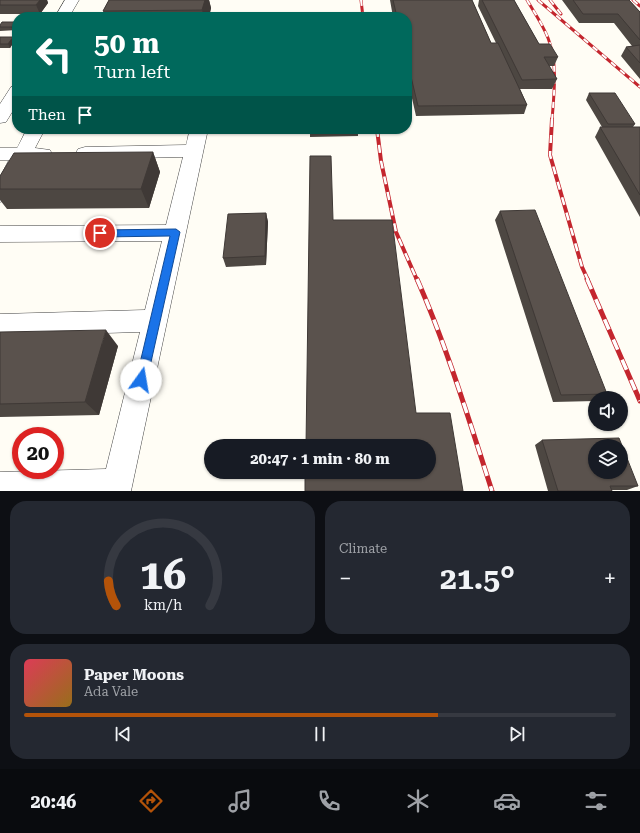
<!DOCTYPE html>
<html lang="en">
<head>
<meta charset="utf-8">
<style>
  :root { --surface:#171b24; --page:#242831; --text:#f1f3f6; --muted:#9ea1a6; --line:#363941; --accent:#b45309 }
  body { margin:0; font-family:"Roboto Serif",serif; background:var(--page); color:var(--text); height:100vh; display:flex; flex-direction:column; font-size:15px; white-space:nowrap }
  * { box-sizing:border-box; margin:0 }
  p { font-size:13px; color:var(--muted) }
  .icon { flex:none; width:22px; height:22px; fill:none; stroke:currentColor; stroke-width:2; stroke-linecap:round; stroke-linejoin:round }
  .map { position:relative; height:491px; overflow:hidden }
  .panel { display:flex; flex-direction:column; gap:10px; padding:10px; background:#0d0f14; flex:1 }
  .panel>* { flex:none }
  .hud { position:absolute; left:12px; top:12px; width:400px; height:122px; border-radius:16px; box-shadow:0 1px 3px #0004; background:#00695c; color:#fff; overflow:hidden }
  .fabs { position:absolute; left:588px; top:391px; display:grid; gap:8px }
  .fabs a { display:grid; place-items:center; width:40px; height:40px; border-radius:50%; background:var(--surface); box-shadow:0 1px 3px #0004; font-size:20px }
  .speed { position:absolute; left:12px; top:427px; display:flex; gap:8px; font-size:20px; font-weight:700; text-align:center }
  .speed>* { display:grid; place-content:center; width:52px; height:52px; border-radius:50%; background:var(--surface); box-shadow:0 1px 3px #0004; line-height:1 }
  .speed .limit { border:6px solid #d22; background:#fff; color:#111 }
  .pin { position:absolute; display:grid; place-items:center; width:34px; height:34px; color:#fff; margin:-17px; border:2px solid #fff; border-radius:50%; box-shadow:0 1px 4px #0007 }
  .me { position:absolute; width:44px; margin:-22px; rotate:13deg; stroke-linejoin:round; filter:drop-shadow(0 0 3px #0008) }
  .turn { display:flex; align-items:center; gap:14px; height:84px; padding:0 16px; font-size:18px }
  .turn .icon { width:52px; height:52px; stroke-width:2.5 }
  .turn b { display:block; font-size:28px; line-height:34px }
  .then { display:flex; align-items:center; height:38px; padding:0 16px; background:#0003; gap:8px; font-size:15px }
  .big { font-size:30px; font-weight:700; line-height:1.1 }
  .panel .widget { flex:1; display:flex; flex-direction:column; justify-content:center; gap:6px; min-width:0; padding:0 14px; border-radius:16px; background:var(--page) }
  .panel .dial { align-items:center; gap:0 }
  .dial svg { height:104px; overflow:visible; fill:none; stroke:var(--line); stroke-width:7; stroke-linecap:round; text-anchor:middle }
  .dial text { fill:var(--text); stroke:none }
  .song { display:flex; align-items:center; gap:12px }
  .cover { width:48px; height:48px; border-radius:6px; background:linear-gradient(135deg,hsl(350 70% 55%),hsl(40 70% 35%)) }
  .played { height:4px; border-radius:2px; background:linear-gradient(90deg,var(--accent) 70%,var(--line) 70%) }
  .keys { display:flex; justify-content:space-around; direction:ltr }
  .heat { display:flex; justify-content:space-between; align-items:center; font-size:22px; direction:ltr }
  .panel .tiles { flex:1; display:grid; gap:10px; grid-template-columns:1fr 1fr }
  .widget:last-child { grid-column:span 2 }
  .trip { position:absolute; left:204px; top:439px; width:232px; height:40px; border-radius:20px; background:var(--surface); box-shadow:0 1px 3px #0004; font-weight:700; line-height:40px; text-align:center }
  .menu { display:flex; height:64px; justify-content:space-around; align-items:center; background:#090b0e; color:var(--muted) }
  .menu .icon { width:28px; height:28px }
  .menu .current { color:var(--accent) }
  .menu b { font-size:18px; color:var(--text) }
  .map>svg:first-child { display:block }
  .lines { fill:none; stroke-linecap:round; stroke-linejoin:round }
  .minor-casing { stroke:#444; stroke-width:1 }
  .minor { fill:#fff; fill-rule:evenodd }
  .rail-far2-casing { stroke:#c4262e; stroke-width:3 }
  .rail-far1-casing { stroke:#c4262e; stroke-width:4 }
  .rail-casing { stroke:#c4262e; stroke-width:5 }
  .rail-far2 { stroke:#fff; stroke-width:2; stroke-dasharray:6; stroke-linecap:butt }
  .rail-far1 { stroke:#fff; stroke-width:2.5; stroke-dasharray:8; stroke-linecap:butt }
  .rail { stroke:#fff; stroke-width:3.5; stroke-dasharray:11; stroke-linecap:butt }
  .wall { fill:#4d4742 }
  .shaded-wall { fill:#3f3936 }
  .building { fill:#5a524d; stroke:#3f3936; fill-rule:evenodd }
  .route { fill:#1a73e8; stroke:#114b97 }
</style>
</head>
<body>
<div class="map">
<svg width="640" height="491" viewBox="0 0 640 491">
  <rect width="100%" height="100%" fill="#fffdf5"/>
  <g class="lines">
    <g class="minor-casing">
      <path id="minor" d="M65,0H79L69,17H55Z
        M17,85V104L6,122L0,123V104L11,87Z
        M27,129H45L35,148L50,150L52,154L50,158L43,160H28L7,200L0,202V177L9,160H0V148H17Z
        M190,129H208L131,491H0V472L106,469L140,332L0,336V314L145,310L162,241L0,242V226L166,225L183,157L85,159L78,157L76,153L78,149L85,147L186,145Z"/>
    </g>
    <use href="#minor" class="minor"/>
    <g class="rail-far2-casing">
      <path id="rail-far2" d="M361,0L363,17
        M527,0C534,12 543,25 548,38C558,63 554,94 552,120
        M538,0L640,87
        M550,0L561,14
        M633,0L640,6"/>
    </g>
    <g class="rail-far1-casing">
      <path id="rail-far1" d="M552,119L550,155L582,267L588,280
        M377,129L381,161L396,232L417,280"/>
    </g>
    <g class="rail-casing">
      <path id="rail" d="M417,279C447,347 469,420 492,491
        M587,279L640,401"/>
    </g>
    <use href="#rail-far2" class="rail-far2"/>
    <use href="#rail-far1" class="rail-far1"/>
    <use href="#rail" class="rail"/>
  </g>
  <path class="wall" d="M0,0H49H47L48,3L40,14H0Z
    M109,0H209L211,8L209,17H105L103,11Z
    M390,0H472L491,43H496L478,6L479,0H514L539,44L558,57L554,66H549L557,79L552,89H520L527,105L524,114L416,116L407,76V17H393Z
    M562,0H629L640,12V79L621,56L626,47L632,46L614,23H579Z
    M17,22V30L0,31V25Z
    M0,37L15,40L10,48H0Z
    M589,93L635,124L633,127H640V217L595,137L600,127H602L586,100Z
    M310,129H358V136L310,137Z
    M153,152L160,172L149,208L7,209L0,200V176Z
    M500,211L607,394L602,398H595V401L553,402L495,220Z
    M266,213L268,222L266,265L226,267L223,258Z
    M0,332L118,346L99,415L0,417Z
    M542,440L638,486L627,490H612V491H548L535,445Z"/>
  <path class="shaded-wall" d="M40,0H47L48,3L40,14L36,5Z
    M205,0H209L211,8L209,17H204L202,10Z
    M13,37L15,40L10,48L8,44Z
    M153,152L160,172L149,208L141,189Z
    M266,213L268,222L266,265L265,256Z
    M106,330L118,346L99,415L85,402Z"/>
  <path class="building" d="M0,0H40L36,5H0Z
    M109,0H205L202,10L103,11Z
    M393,0H472L491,43H498L527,105L418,106L407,60V17H397Z
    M482,0H514L539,44H550L558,57H544L557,79L522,80Z
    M573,0H629L640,12V40L618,14H583Z
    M2,22H17V27H0V25Z
    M0,37H13L8,44H0Z
    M640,45V63L626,47Z
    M589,93H615L635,124H608Z
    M600,127H640V195Z
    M153,152L141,189H0V176L14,153Z
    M310,156H331L333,220H392L416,413H450L463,491H305V472H429V446H306Z
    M535,210L607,394L561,395L500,211Z
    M266,213L265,256L223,258L228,214Z
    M106,330L85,402L0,404V332Z
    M619,438L638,486H610L612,491H558L542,440ZM595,446H621V472H595Z"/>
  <path class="route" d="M176,229L180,232L147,380L145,384L141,386L137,384L136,380L170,236L100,237L96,233L100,230Z"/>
</svg>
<div class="fabs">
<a><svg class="icon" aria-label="sound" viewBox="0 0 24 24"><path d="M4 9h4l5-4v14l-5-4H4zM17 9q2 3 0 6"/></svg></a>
<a><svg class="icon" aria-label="layers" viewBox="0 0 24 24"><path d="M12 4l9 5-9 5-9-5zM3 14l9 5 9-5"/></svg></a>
</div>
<div class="speed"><div class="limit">20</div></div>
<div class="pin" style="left:100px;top:233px;background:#d93025"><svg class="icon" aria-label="arrive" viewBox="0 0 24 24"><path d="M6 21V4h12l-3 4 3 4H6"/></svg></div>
<svg class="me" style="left:141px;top:380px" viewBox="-20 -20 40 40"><circle r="19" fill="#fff"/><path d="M0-13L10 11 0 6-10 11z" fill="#1a73e8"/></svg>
<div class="trip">20:47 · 1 min · 80 m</div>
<div class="hud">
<div class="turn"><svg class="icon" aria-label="left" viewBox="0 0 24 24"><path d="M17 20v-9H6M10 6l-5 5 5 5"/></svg><div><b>50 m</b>Turn left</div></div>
<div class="then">Then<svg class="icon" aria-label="arrive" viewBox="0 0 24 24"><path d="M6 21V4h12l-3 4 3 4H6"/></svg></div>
</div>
</div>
<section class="panel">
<div class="tiles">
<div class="widget dial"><svg viewBox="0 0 100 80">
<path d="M14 69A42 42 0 1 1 86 69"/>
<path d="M14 69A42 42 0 0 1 8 50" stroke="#b45309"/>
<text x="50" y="56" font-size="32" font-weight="700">16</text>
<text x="50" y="72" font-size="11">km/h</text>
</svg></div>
<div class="widget"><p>Climate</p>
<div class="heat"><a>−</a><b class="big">21.5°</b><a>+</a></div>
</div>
<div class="widget">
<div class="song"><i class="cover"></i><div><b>Paper Moons</b><p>Ada Vale</p></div></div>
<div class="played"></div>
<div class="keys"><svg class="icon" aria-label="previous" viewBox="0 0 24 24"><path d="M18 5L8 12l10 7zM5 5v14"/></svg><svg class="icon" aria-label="pause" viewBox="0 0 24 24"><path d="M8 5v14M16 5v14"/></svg><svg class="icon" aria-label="next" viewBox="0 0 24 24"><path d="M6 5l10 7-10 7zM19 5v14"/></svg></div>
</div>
</div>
</section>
<nav class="menu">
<b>20:46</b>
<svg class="icon current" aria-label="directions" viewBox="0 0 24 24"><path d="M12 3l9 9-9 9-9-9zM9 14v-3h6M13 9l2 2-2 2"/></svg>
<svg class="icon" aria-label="music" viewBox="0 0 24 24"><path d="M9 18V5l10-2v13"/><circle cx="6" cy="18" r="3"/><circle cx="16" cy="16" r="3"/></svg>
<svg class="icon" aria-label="phone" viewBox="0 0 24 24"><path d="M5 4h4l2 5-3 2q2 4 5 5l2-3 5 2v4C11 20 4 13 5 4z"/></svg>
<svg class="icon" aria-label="climate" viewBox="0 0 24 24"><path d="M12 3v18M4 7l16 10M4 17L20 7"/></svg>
<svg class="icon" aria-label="car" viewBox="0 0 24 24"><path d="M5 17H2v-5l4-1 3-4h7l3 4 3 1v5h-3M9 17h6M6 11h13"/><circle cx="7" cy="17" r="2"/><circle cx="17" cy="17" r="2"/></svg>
<svg class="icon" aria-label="filters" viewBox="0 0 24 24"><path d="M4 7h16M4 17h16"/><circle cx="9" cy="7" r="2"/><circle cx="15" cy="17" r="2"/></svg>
</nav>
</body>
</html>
